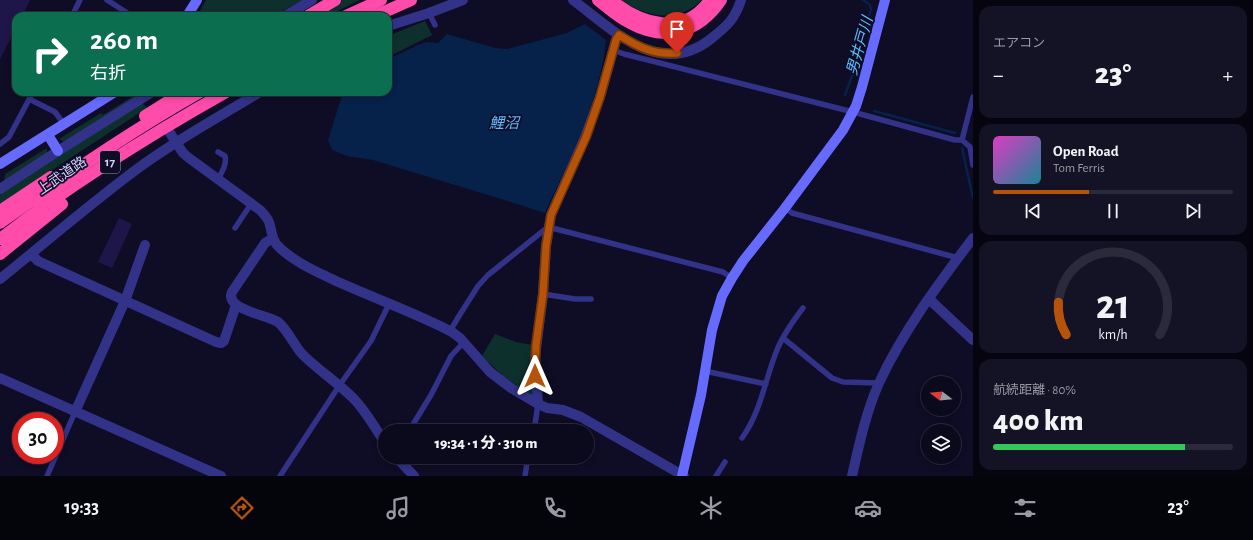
<!DOCTYPE html>
<html lang="ja">
<head>
<meta charset="utf-8">
<style>
  :root { --surface:#0b091c; --page:#141225; --text:#f1f3f6; --muted:#9a9aa3; --line:#2b2a3b; --accent:#b45309 }
  body { margin:0; font-family:"Alegreya Sans","Noto Sans JP",sans-serif; background:var(--page); color:var(--text); height:100vh; display:flex; flex-direction:column; font-size:15px; white-space:nowrap }
  * { box-sizing:border-box; margin:0 }
  p { font-size:13px; color:var(--muted) }
  .icon { flex:none; width:22px; height:22px; fill:none; stroke:currentColor; stroke-width:2; stroke-linecap:round; stroke-linejoin:round }
  .map { position:relative; flex:1; overflow:hidden }
  .side { display:flex; flex-direction:column; gap:6px; padding:6px; background:#06050f; width:280px }
  .side>* { flex:none }
  .hud { position:absolute; left:12px; top:12px; width:380px; height:84px; border-radius:12px; box-shadow:0 2px 6px #0003,0 0 0 1px var(--line); background:#0b6e4f; color:#fff; overflow:hidden }
  .needle { width:26px; rotate:286deg }
  .buttons { position:absolute; left:921px; top:376px; display:grid; gap:8px }
  .buttons a { display:grid; place-items:center; width:40px; height:40px; border-radius:50%; background:var(--surface); box-shadow:0 2px 6px #0003,0 0 0 1px var(--line); font-size:20px }
  .speed { position:absolute; left:12px; top:412px; display:flex; gap:8px; font-size:20px; font-weight:700; text-align:center }
  .speed>* { display:grid; place-content:center; width:52px; height:52px; border-radius:50%; background:var(--surface); box-shadow:0 2px 6px #0003,0 0 0 1px var(--line); line-height:1 }
  .speed .limit { border:6px solid #d22; background:#fff; color:#111 }
  .pin { position:absolute; display:grid; place-items:center; width:34px; height:34px; color:#fff; margin:-41px -17px; border-radius:50% 50% 50% 0; rotate:-45deg; box-shadow:0 0 4px #0007 }
  .pin .icon { rotate:45deg }
  .me { position:absolute; width:44px; margin:-22px; rotate:0deg; stroke-linejoin:round; filter:drop-shadow(0 0 3px #0008) }
  .turn { display:flex; align-items:center; gap:14px; height:84px; padding:0 12px; font-size:18px }
  .turn .icon { width:52px; height:52px; stroke-width:2.5 }
  .turn b { display:block; font-size:28px; line-height:34px }
  .big { font-size:30px; font-weight:800; line-height:1.1 }
  .side .card { flex:1; display:flex; flex-direction:column; justify-content:center; gap:6px; min-width:0; padding:0 14px; border-radius:12px; background:var(--page) }
  .side .dial { align-items:center; gap:0 }
  .dial svg { height:104px; overflow:visible; fill:none; stroke:var(--line); stroke-width:7; stroke-linecap:round; text-anchor:middle }
  .dial text { fill:var(--text); stroke:none }
  .song { display:flex; align-items:center; gap:12px }
  .cover { width:48px; height:48px; border-radius:6px; background:linear-gradient(135deg,hsl(310 70% 55%),hsl(190 70% 35%)) }
  .played { height:4px; border-radius:2px; background:linear-gradient(90deg,var(--accent) 40%,var(--line) 40%) }
  .keys { display:flex; justify-content:space-around; direction:ltr }
  .heat { display:flex; justify-content:space-between; align-items:center; font-size:22px; direction:ltr }
  .charge { height:6px; border-radius:3px; background:linear-gradient(90deg,#34c759 80%,var(--line) 0) }
  .trip { position:absolute; left:378px; top:424px; width:216px; height:40px; border-radius:20px; background:var(--surface); box-shadow:0 2px 6px #0003,0 0 0 1px var(--line); font-weight:800; line-height:40px; text-align:center }
  .dock { display:flex; height:64px; justify-content:space-around; align-items:center; background:#04040b; color:var(--muted) }
  .dock .icon { width:28px; height:28px }
  .dock .active { color:var(--accent) }
  .dock b { font-size:18px; color:var(--text) }
  main { display:flex; flex:1; min-height:0 }
  .map>svg:first-child { display:block }
  .green { fill:#0e302d }
  .water { fill:#06224a }
  .lines { fill:none; stroke-linecap:round; stroke-linejoin:round }
  .stream { stroke:#06224a; stroke-width:2.5 }
  .building { fill:#1e1648 }
  .lane { stroke:#323289; stroke-width:5.5 }
  .street { stroke:#323289; stroke-width:10 }
  .secondary { stroke:#676aff; stroke-width:10 }
  .highway { stroke:#ff4ba9; stroke-width:12 }
  .route-casing { stroke:#753606; stroke-width:10 }
  .route { stroke:#b45309; stroke-width:7 }
  .labels { text-anchor:middle; dominant-baseline:central; stroke-width:3.5; stroke-linejoin:round; paint-order:stroke }
  .shield { fill:#0f0c25; stroke:#9895be; stroke-width:1 }
  .shield-label { font-size:13px; font-weight:bold; fill:#d3d0ff }
  .street-label { font-size:14px; fill:#d3d0ff; stroke:#0f0c25 }
  .water-label { font-size:15px; font-style:italic; fill:#5ebcff; stroke:#0f0c25 }
</style>
</head>
<body>
<main>
<div class="map">
<svg width="973" height="476" viewBox="0 0 973 476">
  <rect width="100%" height="100%" fill="#0f0c25"/>
  <path class="green" d="M206,0H303L273,16H197Z
    M342,0H360L327,16H315Z
    M622,0H702C678,23 647,18 622,0Z
    M425,21L432,35L394,54L388,52V36Z
    M132,97L135,98L64,142L59,139L101,113L103,115Z
    M141,104H143L147,108L0,204V193Z
    M47,148V154L4,181L5,174Z
    M495,334L516,342L533,345L534,394L532,396L503,376L482,356Z"/>
  <path class="water" d="M585,24L606,40C600,101 570,158 545,213L517,204L373,160L347,156L332,150L328,140L343,92H388V54L395,56L418,45L427,42L438,43L447,34L495,48L507,49L567,33Z"/>
  <g class="lines">
    <path class="stream" d="M845,95L857,63L871,8L869,4L863,0
      M874,111L955,133
      M962,148L973,198"/>
  </g>
  <path class="building" d="M0,0H30L22,16H16V28L0,59Z
    M119,218L132,224L112,268L98,262Z"/>
  <g class="lines">
    <path class="lane" d="M107,0L132,16
      M429,13L435,25
      M72,16L80,0
      M613,50L624,54L853,112L955,140H962L970,147L973,165
      M29,99L55,112L64,124
      M962,140L973,97
      M0,144L9,137L33,92
      M218,152L225,156C227,164 222,172 218,179
      M785,208L792,213L958,258
      M235,228L249,207L253,204
      M543,294L575,299H591
      M450,331L459,316L478,286L488,275L548,227L723,272L732,278
      M783,338L832,378L843,382L879,383
      M705,371L766,384
      M409,431L431,395L451,356L464,342
      M534,431L538,404
      M742,438C761,412 765,379 777,350C783,335 793,321 803,308
      M47,476L75,412
      M280,476L339,386L371,341L389,304
      M525,476L528,457
      M716,476L725,462"/>
    <path class="street" d="M573,0C613,30 660,80 712,38C727,26 735,19 741,0
      M285,16L312,0
      M388,26L429,13L463,0
      M170,133L183,153L189,158L260,210C264,214 267,217 269,222C272,230 271,238 277,245C292,261 315,271 334,280C373,298 414,312 452,332L460,338L490,372L511,388L538,404L547,408L563,410L581,417L684,476
      M0,189L58,151L152,92
      M273,238L265,243L232,292C224,309 267,315 278,322C287,329 294,345 302,354C318,370 337,382 353,398C366,411 375,428 385,443
      M31,254L38,261L216,342L221,343L224,341L236,305
      M0,279C46,242 90,204 137,169C176,140 219,117 260,92
      M929,299L973,340
      M0,378L221,476
      M538,404L535,357L543,294L546,246L551,215L585,137L600,97L616,40L619,35
      M75,412L125,301L145,245
      M396,457L414,476
      M852,476C859,445 866,412 879,383C903,331 939,283 973,238"/>
    <path class="secondary" d="M187,16L197,0
      M48,135L58,151
      M0,164L115,92
      M682,476L701,395L712,330L722,296L732,278L743,261L785,208L843,130L856,106L862,87L885,0"/>
    <path class="highway" d="M598,0C608,8 618,17 630,23C665,42 699,33 721,0
      M611,0C641,24 683,38 710,0
      M308,16L335,0
      M346,16L381,0
      M375,16L411,0
      M145,116L183,92
      M0,211L51,177
      M0,223C65,176 131,131 200,92
      M0,239C71,184 148,136 226,92
      M0,254L62,204"/>
  </g>
  <g class="lines">
    <g class="route-casing">
      <path id="route" d="M535,376L536,345L543,294L546,246L551,215L586,137L600,97L616,40L619,35C638,47 654,55 677,53"/>
    </g>
    <use href="#route" class="route"/>
  </g>
  <g class="labels">
    <rect class="shield" x="100" y="151" width="20" height="22" rx="3"/>
    <g class="shield-label">
      <text x="110" y="162">17</text>
    </g>
    <g class="street-label">
      <text transform="translate(62 176) rotate(-34)">上武道路</text>
    </g>
    <g class="water-label">
      <text transform="translate(860 46) rotate(-74)">男井戸川</text>
      <text x="504" y="123">鯉沼</text>
    </g>
  </g>
</svg>
<div class="buttons">
<a><svg class="needle" viewBox="-14 -14 28 28"><path d="M0-13l5 13h-10z" fill="#e53935"/><path d="M0 13l5-13h-10z" fill="#9a9aa3"/></svg></a>
<a><svg class="icon" aria-label="layers" viewBox="0 0 24 24"><path d="M12 4l9 5-9 5-9-5zM3 14l9 5 9-5"/></svg></a>
</div>
<div class="speed"><div class="limit">30</div></div>
<div class="pin" style="left:677px;top:53px;background:#d93025"><svg class="icon" aria-label="arrive" viewBox="0 0 24 24"><path d="M6 21V4h12l-3 4 3 4H6"/></svg></div>
<svg class="me" style="left:535px;top:376px" viewBox="-20 -20 40 40"><path d="M0-17L14 15 0 8-14 15z" fill="#b45309" stroke="#fff" stroke-width="4"/></svg>
<div class="trip">19:34 · 1 分 · 310 m</div>
<div class="hud">
<div class="turn"><svg class="icon" aria-label="right" viewBox="0 0 24 24"><path d="M7 20v-9h11M14 6l5 5-5 5"/></svg><div><b>260 m</b>右折</div></div>
</div>
</div>
<section class="side">
<div class="card"><p>エアコン</p>
<div class="heat"><a>−</a><b class="big">23°</b><a>+</a></div>
</div>
<div class="card">
<div class="song"><i class="cover"></i><div><b>Open Road</b><p>Tom Ferris</p></div></div>
<div class="played"></div>
<div class="keys"><svg class="icon" aria-label="previous" viewBox="0 0 24 24"><path d="M18 5L8 12l10 7zM5 5v14"/></svg><svg class="icon" aria-label="pause" viewBox="0 0 24 24"><path d="M8 5v14M16 5v14"/></svg><svg class="icon" aria-label="next" viewBox="0 0 24 24"><path d="M6 5l10 7-10 7zM19 5v14"/></svg></div>
</div>
<div class="card dial"><svg viewBox="0 0 100 80">
<path d="M14 69A42 42 0 1 1 86 69"/>
<path d="M14 69A42 42 0 0 1 8 44" stroke="#b45309"/>
<text x="50" y="56" font-size="32" font-weight="700">21</text>
<text x="50" y="72" font-size="11">km/h</text>
</svg></div>
<div class="card"><p>航続距離 · 80%</p><b class="big">400 km</b><div class="charge"></div></div>
</section>
</main>
<nav class="dock">
<b>19:33</b>
<svg class="icon active" aria-label="directions" viewBox="0 0 24 24"><path d="M12 3l9 9-9 9-9-9zM9 14v-3h6M13 9l2 2-2 2"/></svg>
<svg class="icon" aria-label="music" viewBox="0 0 24 24"><path d="M9 18V5l10-2v13"/><circle cx="6" cy="18" r="3"/><circle cx="16" cy="16" r="3"/></svg>
<svg class="icon" aria-label="phone" viewBox="0 0 24 24"><path d="M5 4h4l2 5-3 2q2 4 5 5l2-3 5 2v4C11 20 4 13 5 4z"/></svg>
<svg class="icon" aria-label="climate" viewBox="0 0 24 24"><path d="M12 3v18M4 7l16 10M4 17L20 7"/></svg>
<svg class="icon" aria-label="car" viewBox="0 0 24 24"><path d="M5 17H2v-5l4-1 3-4h7l3 4 3 1v5h-3M9 17h6M6 11h13"/><circle cx="7" cy="17" r="2"/><circle cx="17" cy="17" r="2"/></svg>
<svg class="icon" aria-label="filters" viewBox="0 0 24 24"><path d="M4 7h16M4 17h16"/><circle cx="9" cy="7" r="2"/><circle cx="15" cy="17" r="2"/></svg>
<b>23°</b>
</nav>
</body>
</html>
